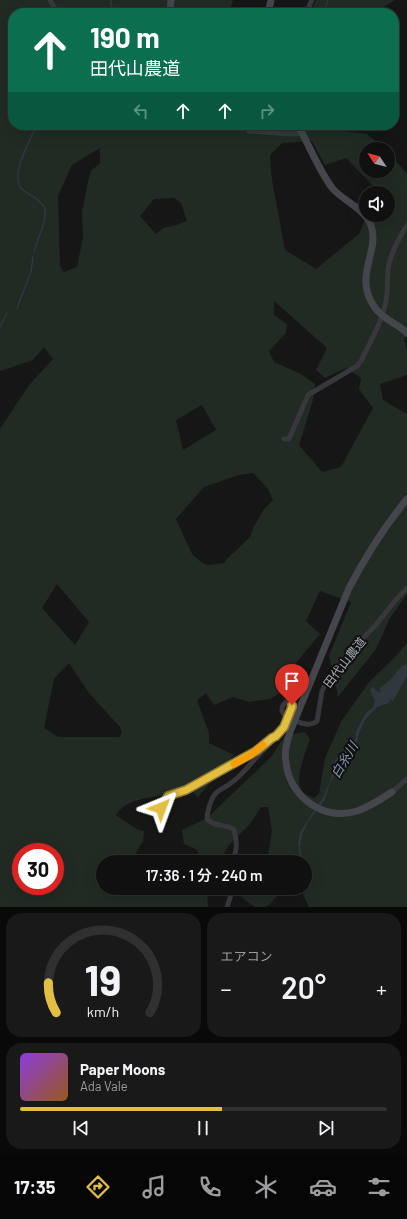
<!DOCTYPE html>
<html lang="ja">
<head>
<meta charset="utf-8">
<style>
  :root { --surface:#101011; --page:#19191a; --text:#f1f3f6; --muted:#9c9d9f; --line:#303031; --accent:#e2be43 }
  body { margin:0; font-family:Barlow,"Noto Sans JP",sans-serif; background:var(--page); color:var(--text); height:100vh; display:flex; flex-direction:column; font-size:15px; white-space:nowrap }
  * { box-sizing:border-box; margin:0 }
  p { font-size:13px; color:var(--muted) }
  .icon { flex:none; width:22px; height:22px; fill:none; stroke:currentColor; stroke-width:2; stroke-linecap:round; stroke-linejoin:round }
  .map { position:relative; height:907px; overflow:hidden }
  .sheet { display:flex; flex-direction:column; gap:6px; padding:6px; background:#090909; flex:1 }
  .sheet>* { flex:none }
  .top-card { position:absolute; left:8px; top:8px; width:391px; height:122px; border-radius:16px; box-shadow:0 4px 16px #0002,0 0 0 1px var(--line); background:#0b6e4f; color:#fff; overflow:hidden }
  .needle { width:26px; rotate:306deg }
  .tools { position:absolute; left:359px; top:142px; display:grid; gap:8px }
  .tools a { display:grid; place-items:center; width:36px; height:36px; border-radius:50%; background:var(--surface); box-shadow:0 4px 16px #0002,0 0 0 1px var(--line); font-size:20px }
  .speed { position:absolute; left:12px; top:843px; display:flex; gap:8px; font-size:20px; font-weight:700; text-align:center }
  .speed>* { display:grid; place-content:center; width:52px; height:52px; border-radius:50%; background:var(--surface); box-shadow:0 4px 16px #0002,0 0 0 1px var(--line); line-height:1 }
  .speed .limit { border:6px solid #d22; background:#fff; color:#111 }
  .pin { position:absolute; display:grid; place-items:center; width:34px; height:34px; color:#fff; margin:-41px -17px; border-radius:50% 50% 50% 0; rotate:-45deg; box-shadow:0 0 4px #0007 }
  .pin .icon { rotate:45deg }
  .me { position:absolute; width:44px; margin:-22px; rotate:44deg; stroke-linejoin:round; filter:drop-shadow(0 0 3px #0008) }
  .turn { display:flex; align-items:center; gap:14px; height:84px; padding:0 16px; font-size:18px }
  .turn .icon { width:52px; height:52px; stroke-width:2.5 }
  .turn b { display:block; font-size:28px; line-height:34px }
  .lanes { display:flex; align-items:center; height:38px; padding:0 16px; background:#0003; justify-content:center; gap:20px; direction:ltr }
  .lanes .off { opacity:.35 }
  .big { font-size:30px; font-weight:600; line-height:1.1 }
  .sheet .card { flex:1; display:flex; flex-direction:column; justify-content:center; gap:6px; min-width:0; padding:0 14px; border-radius:16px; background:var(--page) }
  .sheet .dial { align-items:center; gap:0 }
  .dial svg { height:104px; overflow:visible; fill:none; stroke:var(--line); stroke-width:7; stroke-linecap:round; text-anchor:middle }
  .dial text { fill:var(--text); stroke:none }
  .song { display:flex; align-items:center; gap:12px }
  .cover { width:48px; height:48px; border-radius:6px; background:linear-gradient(135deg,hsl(270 70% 55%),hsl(30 70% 35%)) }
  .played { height:4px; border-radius:2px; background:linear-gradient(90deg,var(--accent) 55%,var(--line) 55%) }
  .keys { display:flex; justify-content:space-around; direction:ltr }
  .heat { display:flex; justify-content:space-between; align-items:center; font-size:22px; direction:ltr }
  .sheet .tiles { flex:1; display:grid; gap:6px; grid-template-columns:1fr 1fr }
  .card:last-child { grid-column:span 2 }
  .trip { position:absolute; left:96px; top:855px; width:216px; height:40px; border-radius:20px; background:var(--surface); box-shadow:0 4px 16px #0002,0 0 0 1px var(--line); font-weight:600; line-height:40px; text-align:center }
  .tabs { display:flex; height:64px; justify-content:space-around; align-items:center; background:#060607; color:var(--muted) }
  .tabs .icon { width:28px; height:28px }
  .tabs .active { color:var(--accent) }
  .tabs b { font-size:18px; color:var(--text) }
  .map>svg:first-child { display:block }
  .green { fill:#222a24; fill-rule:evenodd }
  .water { fill:#30373f }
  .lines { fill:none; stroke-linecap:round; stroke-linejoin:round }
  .stream { stroke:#30373f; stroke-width:1.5 }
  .street { stroke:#37373c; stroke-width:5 }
  .secondary { stroke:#45464c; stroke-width:7 }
  .street-bridge { stroke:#37373c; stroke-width:5 }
  .route-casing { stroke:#937c2c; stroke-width:10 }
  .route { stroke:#e2be43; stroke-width:7 }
  .slow { stroke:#f59e0b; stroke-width:7 }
  .labels { text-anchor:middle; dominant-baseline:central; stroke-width:4; stroke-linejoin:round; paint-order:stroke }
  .street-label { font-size:12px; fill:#a9abb6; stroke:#111112 }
  .water-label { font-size:13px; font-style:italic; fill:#8395ae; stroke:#111112 }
</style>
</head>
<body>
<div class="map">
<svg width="407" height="907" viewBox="0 0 407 907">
  <rect width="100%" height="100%" fill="#161617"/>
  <path class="green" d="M0,0H233L230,9L234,13H13V125H328L334,130L367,134L385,149H366V171H388V152L407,174V336L404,340L407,350V375L380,384L383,400L407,414V594L390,618L376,649L338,697L329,656L351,602L320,591L306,621L320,634L296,663L283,691L270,699L249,702L233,697L214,705L206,693L197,700L209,733V743L234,755L198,797L186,786C179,789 172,793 165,795C147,799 127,798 116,815L138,830L144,831L143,841L131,862H103V888H125L127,892L137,888H207L208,907H0V429L29,385L53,359L44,347L33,360L0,371ZM312,141L325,165L346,158L378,191L377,193H388V215H367L359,234L316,269L285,250L272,180L270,155L282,143ZM100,148V163L91,171L88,181L82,212L83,237L77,267L64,272L60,266L58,196L72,165ZM174,198L181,203L187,221L176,225L163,228L156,234L140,216L154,199ZM274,301L327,348L316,370L325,378L346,368L361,378L359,389L373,408L341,467L322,472L299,445L313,400L315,384L301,374L274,362L269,351L286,333L287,324L274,315ZM202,405L216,430L183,450L176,420ZM253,473L268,489L273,500L264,509L253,528L250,537L228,558L224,563L208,565L201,562L192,554L176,519L204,487L239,475ZM57,584L89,622L75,645L42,608ZM69,663L89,693L120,727L122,733L119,737H58L44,728L54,679ZM21,852H55V886H21Z
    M316,0H395L381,8L378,13H310Z
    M407,643V907H309L300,888H305V862H267L272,831L268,807H261L250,824L229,845L219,862H198L201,860L197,850L184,844L182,830L207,818L272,756L285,735L305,732L310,739C306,753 291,783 305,794C308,795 311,796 314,798L319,794L325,758L342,720L370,681L397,655Z
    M250,888H281L279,894L270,904L265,907H255L241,897Z"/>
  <path class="water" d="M407,664V676L393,701L390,699L389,703L377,707L365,720L359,733L357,742L345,754L344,761L340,770L337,768L334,776L330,782L325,799L308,822L302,834L300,847L303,862H301L298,844L300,833L316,807L323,798L335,768L332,765L339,756L342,755L347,747L353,744L355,741L356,731L359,726L363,718L367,712L373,708L375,701L370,690L373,687L379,693L381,691L379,689L391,679L402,666Z"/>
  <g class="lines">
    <path class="stream" d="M111,0L112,13
      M324,13L328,0
      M261,129L267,125
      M34,251C37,240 49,218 44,207C40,198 27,195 21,188C10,175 31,138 37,125
      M17,308L31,272L33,257
      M0,327L7,313"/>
    <path class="street" d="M50,0L57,13
      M306,13L312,0
      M249,131C266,131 285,136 302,133
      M249,131L256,125
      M284,439H289L308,395L357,366L361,361C370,342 382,322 386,301C388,291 387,281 388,271C388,259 400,235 407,226
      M290,714L292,705L286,702L284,704C281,708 281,712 285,715C294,720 308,729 317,721L322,691L328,679L352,649L375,626L394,602L407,588
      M392,792L407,779
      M160,814L161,808L168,796L186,790L249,756L268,740
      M231,862C238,852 237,842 234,830C227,823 215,828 207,819C207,812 211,798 216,793C220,789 226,787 231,783C240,777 248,767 255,759C266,747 280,735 287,720
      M227,907L230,898L232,888"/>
    <path class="secondary" d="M170,13L171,0
      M268,13L271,0
      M298,125C309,145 319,171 333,189C344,201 361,207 369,221C384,250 350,275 376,309C383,319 398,324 407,333
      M392,792C380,800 369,807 357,811C323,822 289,796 286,762C284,752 287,742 290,732L349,588C366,556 384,527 407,499"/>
    <path class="street-bridge" d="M287,720L290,714"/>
  </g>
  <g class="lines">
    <g class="route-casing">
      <path id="route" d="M161,808L168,796L186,790L256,751L272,738L276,736L284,727L292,707V705"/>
    </g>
    <use href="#route" class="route"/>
    <path class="slow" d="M234,764L249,756L263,745"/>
  </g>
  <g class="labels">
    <g class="street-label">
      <text transform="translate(344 662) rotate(-52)">田代山農道</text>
    </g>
    <g class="water-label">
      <text transform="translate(344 760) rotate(-59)">白糸川</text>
    </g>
  </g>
</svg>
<div class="tools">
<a><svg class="needle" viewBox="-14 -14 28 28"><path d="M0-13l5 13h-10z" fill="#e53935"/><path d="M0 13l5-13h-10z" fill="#9c9d9f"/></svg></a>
<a><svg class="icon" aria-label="sound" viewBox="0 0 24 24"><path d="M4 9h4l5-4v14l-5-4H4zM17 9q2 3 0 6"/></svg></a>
</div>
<div class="speed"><div class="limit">30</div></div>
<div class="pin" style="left:292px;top:705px;background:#d93025"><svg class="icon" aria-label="arrive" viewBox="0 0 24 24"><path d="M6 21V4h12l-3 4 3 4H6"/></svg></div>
<svg class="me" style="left:161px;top:808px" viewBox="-20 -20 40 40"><path d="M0-17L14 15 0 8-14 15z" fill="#e2be43" stroke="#fff" stroke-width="4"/></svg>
<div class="trip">17:36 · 1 分 · 240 m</div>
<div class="top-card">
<div class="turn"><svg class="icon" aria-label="ahead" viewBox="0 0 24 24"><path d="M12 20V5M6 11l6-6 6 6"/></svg><div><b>190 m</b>田代山農道</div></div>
<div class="lanes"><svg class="icon off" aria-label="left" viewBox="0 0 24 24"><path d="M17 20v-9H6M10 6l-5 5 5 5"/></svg><svg class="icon" aria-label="ahead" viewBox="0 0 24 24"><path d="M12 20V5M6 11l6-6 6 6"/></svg><svg class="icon" aria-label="ahead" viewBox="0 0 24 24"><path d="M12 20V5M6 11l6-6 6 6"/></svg><svg class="icon off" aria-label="right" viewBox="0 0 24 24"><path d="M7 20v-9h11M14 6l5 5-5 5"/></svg></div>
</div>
</div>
<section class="sheet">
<div class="tiles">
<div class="card dial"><svg viewBox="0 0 100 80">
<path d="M14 69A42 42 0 1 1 86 69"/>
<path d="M14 69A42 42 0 0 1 8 46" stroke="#e2be43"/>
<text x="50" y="56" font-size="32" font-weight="700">19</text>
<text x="50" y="72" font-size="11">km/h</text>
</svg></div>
<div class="card"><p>エアコン</p>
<div class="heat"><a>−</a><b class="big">20°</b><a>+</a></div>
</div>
<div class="card">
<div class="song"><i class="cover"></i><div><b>Paper Moons</b><p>Ada Vale</p></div></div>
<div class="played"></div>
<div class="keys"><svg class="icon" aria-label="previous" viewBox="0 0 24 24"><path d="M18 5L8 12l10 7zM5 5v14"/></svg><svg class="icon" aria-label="pause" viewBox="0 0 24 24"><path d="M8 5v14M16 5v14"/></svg><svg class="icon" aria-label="next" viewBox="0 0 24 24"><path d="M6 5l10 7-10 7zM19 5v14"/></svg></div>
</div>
</div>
</section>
<nav class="tabs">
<b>17:35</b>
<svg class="icon active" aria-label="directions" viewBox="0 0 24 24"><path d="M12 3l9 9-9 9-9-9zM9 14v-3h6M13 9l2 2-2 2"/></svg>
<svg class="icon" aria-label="music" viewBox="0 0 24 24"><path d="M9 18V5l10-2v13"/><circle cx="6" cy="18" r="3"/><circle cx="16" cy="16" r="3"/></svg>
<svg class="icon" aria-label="phone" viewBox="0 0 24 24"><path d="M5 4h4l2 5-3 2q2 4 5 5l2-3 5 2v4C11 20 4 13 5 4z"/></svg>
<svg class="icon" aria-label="climate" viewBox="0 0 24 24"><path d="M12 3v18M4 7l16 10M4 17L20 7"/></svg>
<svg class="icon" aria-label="car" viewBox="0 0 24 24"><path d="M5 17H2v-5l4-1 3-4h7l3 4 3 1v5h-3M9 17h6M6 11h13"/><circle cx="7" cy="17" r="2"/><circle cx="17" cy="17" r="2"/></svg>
<svg class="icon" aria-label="filters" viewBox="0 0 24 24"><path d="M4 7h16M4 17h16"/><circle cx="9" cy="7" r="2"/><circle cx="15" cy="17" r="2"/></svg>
</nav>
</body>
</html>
